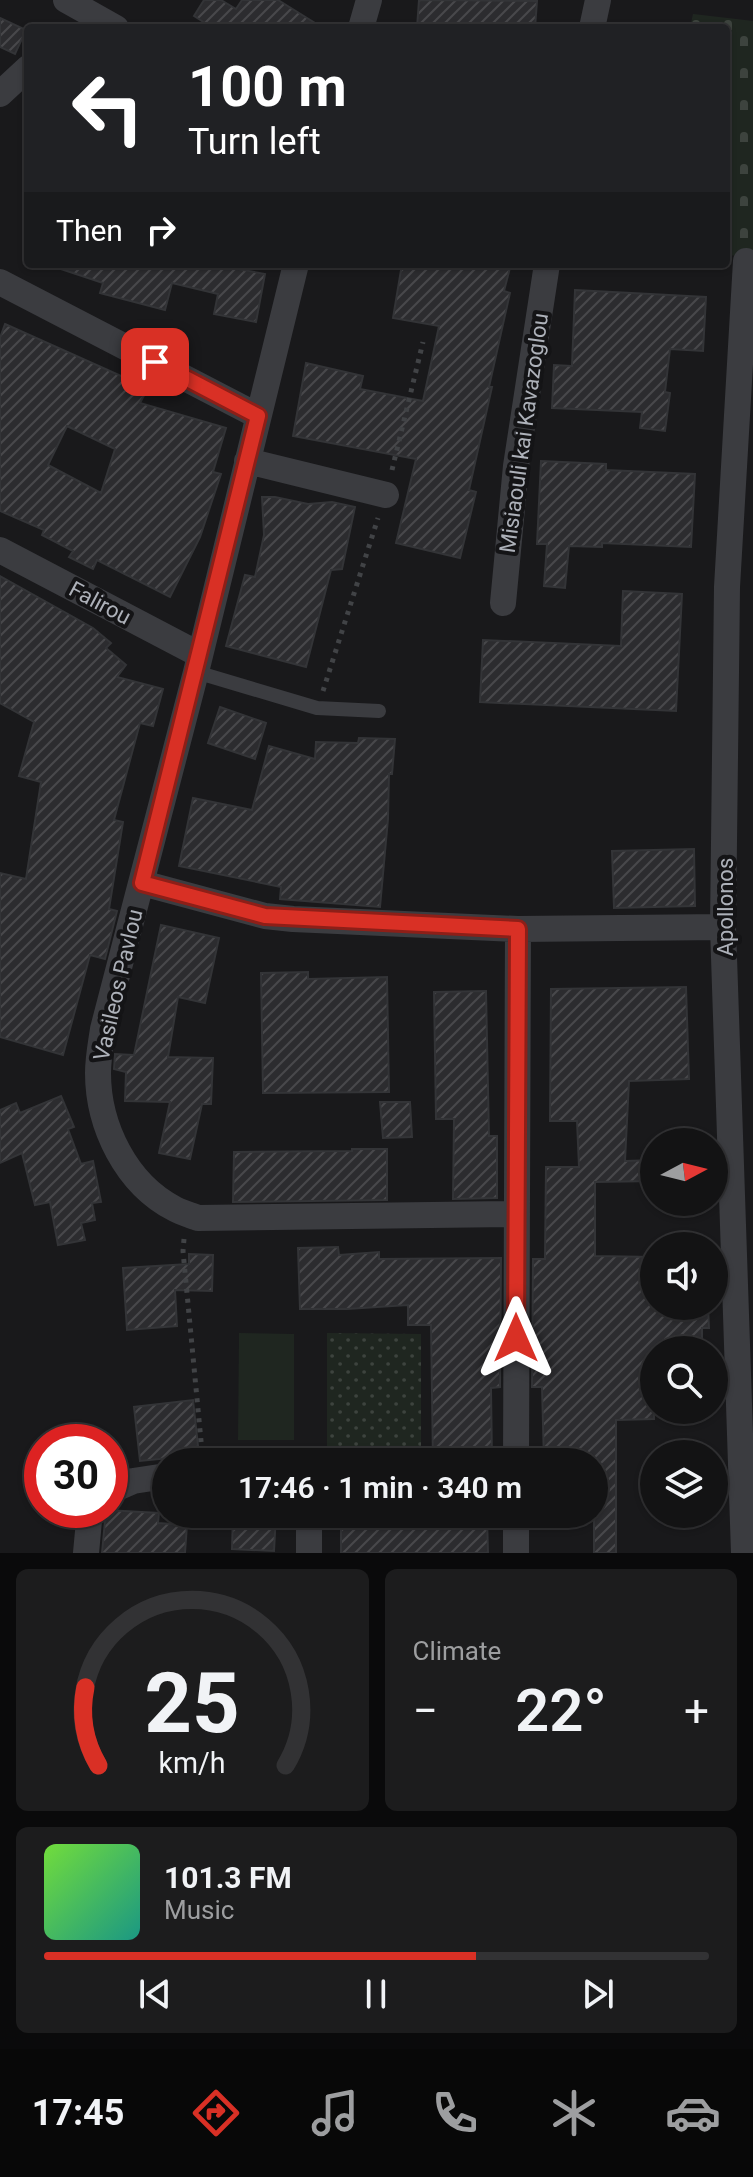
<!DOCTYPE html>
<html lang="en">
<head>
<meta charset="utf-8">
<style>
  :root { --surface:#131314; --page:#1c1c1d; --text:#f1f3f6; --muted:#9d9ea0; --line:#323234; --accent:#d93025 }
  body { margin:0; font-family:Roboto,sans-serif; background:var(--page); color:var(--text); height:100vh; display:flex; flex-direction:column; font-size:30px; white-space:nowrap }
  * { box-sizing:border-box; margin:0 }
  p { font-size:26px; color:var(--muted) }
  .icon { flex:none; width:44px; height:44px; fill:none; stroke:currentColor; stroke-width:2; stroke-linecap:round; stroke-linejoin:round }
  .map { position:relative; height:1553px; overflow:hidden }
  .details { display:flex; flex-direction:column; gap:16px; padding:16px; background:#0a0a0b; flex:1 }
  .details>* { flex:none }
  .guide { position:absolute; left:24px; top:24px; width:706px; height:244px; border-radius:8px; box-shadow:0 2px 6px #0004,0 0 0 2px var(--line); background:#202124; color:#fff; overflow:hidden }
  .needle { width:52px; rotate:83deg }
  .controls { position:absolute; left:640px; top:1128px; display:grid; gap:16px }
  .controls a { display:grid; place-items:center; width:88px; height:88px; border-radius:50%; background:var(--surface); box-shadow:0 2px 6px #0004,0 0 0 2px var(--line); font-size:40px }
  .speed { position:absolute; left:24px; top:1424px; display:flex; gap:16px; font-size:40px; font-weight:700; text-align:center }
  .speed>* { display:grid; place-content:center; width:104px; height:104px; border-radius:50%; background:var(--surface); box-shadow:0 2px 6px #0004,0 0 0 2px var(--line); line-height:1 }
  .speed .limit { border:12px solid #d22; background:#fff; color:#111 }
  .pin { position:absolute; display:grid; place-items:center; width:68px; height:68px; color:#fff; margin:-34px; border-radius:16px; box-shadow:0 4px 12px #0006 }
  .me { position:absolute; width:88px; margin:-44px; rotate:0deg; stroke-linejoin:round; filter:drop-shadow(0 0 6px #0008) }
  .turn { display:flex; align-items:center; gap:28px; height:168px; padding:0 32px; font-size:36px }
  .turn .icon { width:104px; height:104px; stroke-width:2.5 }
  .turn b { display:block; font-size:56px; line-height:68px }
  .then { display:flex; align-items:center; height:76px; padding:0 32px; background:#0003; gap:16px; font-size:30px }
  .big { font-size:60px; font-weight:600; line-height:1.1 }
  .details .tile { flex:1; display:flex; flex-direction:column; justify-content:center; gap:12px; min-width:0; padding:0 28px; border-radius:12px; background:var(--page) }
  .details .dial { align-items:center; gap:0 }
  .dial svg { height:208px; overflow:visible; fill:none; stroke:var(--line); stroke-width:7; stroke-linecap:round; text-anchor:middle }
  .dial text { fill:var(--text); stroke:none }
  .song { display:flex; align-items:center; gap:24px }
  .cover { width:96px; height:96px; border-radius:12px; background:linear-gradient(135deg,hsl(100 70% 55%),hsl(170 70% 35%)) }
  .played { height:8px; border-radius:4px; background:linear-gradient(90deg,var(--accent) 65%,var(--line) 65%) }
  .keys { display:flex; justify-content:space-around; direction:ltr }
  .heat { display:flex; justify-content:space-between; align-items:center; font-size:44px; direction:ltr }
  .details .tiles { flex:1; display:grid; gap:16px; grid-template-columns:1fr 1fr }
  .tile:last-child { grid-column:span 2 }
  .trip { position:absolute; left:152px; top:1448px; width:456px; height:80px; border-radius:40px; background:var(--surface); box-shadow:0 2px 6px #0004,0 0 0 2px var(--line); font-weight:600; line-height:80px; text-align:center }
  .tabs { display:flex; height:128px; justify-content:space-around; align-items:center; background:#080808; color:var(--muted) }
  .tabs .icon { width:56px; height:56px }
  .tabs .selected { color:var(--accent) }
  .tabs b { font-size:36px; color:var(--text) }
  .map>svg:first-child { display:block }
  .cemetery { fill:url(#cemetery-stones) }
  .park { fill:url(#park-dots) }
  .pitch { fill:#1f2620 }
  .building { fill:url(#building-hatch); stroke:#333437; stroke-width:2; fill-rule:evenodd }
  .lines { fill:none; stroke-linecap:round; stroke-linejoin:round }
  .path { stroke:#414346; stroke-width:5; stroke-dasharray:4 6; stroke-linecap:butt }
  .service { stroke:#3b3c40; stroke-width:14 }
  .minor { stroke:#3b3c40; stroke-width:26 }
  .route-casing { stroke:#8d1f18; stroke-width:20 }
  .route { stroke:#d93025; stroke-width:14 }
  .labels { text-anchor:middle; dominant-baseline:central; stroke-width:8; stroke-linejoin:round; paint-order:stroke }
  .street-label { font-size:22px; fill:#adb1b9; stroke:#141416 }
</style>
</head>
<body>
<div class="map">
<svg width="753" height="1553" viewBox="0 0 753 1553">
  <defs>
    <pattern id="cemetery-stones" width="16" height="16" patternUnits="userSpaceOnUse" patternTransform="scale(2)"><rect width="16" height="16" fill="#1f2620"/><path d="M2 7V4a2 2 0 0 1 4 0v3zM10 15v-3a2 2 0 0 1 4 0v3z" fill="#3d433e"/></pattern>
    <pattern id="park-dots" width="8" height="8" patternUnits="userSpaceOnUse" patternTransform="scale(2)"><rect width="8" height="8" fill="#1f2620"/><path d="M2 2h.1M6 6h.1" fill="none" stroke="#3d433e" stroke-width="1.8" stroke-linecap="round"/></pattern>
    <pattern id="building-hatch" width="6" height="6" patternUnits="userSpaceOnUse" patternTransform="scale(2)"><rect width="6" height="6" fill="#2c2c2f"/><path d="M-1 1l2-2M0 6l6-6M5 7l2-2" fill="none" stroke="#48484b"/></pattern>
  </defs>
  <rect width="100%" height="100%" fill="#19191b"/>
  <path class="cemetery" d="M693,14L753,21V257L726,255V28H690Z"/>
  <path class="park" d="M327,1333L421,1334V1451L327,1450Z"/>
  <path class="pitch" d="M239,1333L294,1334V1440H238Z"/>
  <path class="building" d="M204,0H221L236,9L242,0H278L323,28H213L194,16Z
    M419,0L537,1L535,28H417Z
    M0,18L26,30L15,54L0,47Z
    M59,264H211L265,274L256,322L214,314L218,294L172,283L165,310L100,293L103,283L58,268Z
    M402,264H511L504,291L510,293L489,387H492L469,490L476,492L460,558L396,543L416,459L293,436L306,363L363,376L360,389L423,401L439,326L393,318Z
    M575,290L706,297L703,351L670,349L665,392L670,393L665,431L640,428L642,412L552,408L554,365L572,366Z
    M5,324L148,388L140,403L226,428L213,472L221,474L200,537L170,597L97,560L93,569L69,557L73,551L42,535L44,530L0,511V338ZM67,426L115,449L101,493L48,465Z
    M541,461L606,464V470L695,474L691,547L602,543V547L569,546L565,588L544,586L547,544H537Z
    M262,497H275L308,504L332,502L355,507L342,569L331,570L306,667L226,646L245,575L255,577L264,535Z
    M0,576L93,628L111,643L106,648L126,665L117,677L163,689L153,726L140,723L114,820L123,822L109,909L117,911L105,959L90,955L63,1055L0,1037V873L26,879L41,782L19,776L34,722L0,703Z
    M623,591L682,594L676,711L480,702L483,640L621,646Z
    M220,707L266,723L255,759L208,743Z
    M359,738L395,739L392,774H389L388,819L380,907L280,899L281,887L179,866L193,798L252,810L269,746L315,759L316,742L358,743Z
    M694,849L695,906L614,908L612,851Z
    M161,925L219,938L205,1003L178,997L168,1057L213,1058L211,1104H202L190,1159L159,1153L170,1102L125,1101L126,1072L114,1069L115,1054L134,1055Z
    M308,972V979L387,977L389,1092L263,1093L261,973Z
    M686,987L689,1079L629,1081L625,1161L654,1160V1181L595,1182V1256L654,1257V1306H708L709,1328H702V1350H654V1419L616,1420V1553H594V1462H544L542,1387H532L533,1259H545V1256L546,1167H579L577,1121H550L551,989Z
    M486,991L489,1136H497V1198L453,1199L454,1119H436L434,992Z
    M61,1096L74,1127L68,1129L81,1164L93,1161L101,1202L92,1203L95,1220L81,1223L85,1240L58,1245L50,1202L35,1205L22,1153L0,1163V1110L16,1103L20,1113Z
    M380,1102H410L412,1137L383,1138Z
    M352,1149H387V1200L233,1202L234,1152L352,1151Z
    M338,1247L339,1255L379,1252V1259L501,1258L500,1387L491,1388L492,1462H433L431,1325H408V1305L347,1309H300L298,1248Z
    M189,1254L213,1255L212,1291L175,1290L177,1326L127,1330L123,1268L189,1264Z
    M193,1400L199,1455L140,1461L134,1407Z
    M106,1510L159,1513L158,1523L187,1525L185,1553H102Z
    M233,1514H276L274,1551L232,1549Z
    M487,1516L488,1553H341V1519L438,1520Z"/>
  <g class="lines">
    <path class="path" d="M392,470L423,342
      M323,691L378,518
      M184,1239L183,1251L203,1462"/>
    <path class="service" d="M196,672L317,708L379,711"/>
    <path class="minor" d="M66,0L116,28
      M361,28L369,0
      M592,28L598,0
      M0,94L28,68
      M296,264L196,672L103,1029C101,1043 98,1058 98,1073C98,1126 126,1184 175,1209C182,1213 191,1215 198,1218L517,1214
      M0,282L258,416
      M247,461L386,495
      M0,550L200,655
      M503,603L516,466L547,264
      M142,883L265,916L293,919L518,929L723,927
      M516,1462L518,929
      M110,1491L133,1481L166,1476
      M86,1553L90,1510
      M309,1553V1514
      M516,1553V1514
      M744,1553L723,927L727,587L746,261"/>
  </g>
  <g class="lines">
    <g class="route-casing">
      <path id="route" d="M155,362L258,416L142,883L265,916L518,929L516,1338"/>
    </g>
    <use href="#route" class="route"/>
  </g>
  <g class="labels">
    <g class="street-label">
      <text transform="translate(524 433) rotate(-82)">Misiaouli kai Kavazoglou</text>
      <text transform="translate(100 603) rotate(28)">Falirou</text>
      <text transform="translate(725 907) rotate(-90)">Apollonos</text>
      <text transform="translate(118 985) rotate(-77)">Vasileos Pavlou</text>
    </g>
  </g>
</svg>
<div class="controls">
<a><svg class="needle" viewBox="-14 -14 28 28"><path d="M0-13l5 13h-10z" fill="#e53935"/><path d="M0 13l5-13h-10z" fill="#9d9ea0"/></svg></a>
<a><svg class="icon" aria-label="sound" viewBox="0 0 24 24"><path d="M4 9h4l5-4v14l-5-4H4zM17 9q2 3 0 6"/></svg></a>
<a><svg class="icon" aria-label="search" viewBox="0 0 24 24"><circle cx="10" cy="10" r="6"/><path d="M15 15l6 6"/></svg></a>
<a><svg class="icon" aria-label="layers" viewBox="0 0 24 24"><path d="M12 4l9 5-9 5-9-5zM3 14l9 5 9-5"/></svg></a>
</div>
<div class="speed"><div class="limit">30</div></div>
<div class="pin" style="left:155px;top:362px;background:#d93025"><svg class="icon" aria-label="arrive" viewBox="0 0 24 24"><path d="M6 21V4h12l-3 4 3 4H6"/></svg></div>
<svg class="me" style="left:516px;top:1338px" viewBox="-20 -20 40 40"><path d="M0-17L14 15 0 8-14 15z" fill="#d93025" stroke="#fff" stroke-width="4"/></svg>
<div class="trip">17:46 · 1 min · 340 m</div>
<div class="guide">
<div class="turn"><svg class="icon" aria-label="left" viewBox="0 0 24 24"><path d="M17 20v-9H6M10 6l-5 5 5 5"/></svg><div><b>100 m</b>Turn left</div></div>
<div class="then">Then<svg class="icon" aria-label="right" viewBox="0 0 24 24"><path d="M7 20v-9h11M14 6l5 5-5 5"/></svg></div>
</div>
</div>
<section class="details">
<div class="tiles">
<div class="tile dial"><svg viewBox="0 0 100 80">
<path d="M14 69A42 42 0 1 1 86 69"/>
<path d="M14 69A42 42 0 0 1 9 39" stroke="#d93025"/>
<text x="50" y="56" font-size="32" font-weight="700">25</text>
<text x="50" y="72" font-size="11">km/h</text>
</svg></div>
<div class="tile"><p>Climate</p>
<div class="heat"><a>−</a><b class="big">22°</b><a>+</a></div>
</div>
<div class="tile">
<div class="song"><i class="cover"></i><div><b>101.3 FM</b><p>Music</p></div></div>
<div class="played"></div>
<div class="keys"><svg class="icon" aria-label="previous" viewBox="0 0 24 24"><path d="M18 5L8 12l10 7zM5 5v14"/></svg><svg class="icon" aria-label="pause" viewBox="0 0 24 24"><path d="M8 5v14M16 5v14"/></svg><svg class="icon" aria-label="next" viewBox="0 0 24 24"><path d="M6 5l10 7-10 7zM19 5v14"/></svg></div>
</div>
</div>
</section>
<nav class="tabs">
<b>17:45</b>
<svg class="icon selected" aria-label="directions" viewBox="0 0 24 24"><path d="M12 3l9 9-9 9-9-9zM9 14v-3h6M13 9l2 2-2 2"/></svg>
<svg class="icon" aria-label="music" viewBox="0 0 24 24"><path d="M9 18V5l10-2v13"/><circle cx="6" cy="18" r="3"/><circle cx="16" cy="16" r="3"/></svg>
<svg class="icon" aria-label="phone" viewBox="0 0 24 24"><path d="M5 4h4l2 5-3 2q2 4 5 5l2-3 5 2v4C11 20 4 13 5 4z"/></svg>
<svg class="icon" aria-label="climate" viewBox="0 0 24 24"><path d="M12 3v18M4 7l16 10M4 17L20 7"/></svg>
<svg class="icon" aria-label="car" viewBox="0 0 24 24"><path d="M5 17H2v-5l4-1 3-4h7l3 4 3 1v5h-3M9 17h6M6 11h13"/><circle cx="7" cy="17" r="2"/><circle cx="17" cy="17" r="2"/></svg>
</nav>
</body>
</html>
